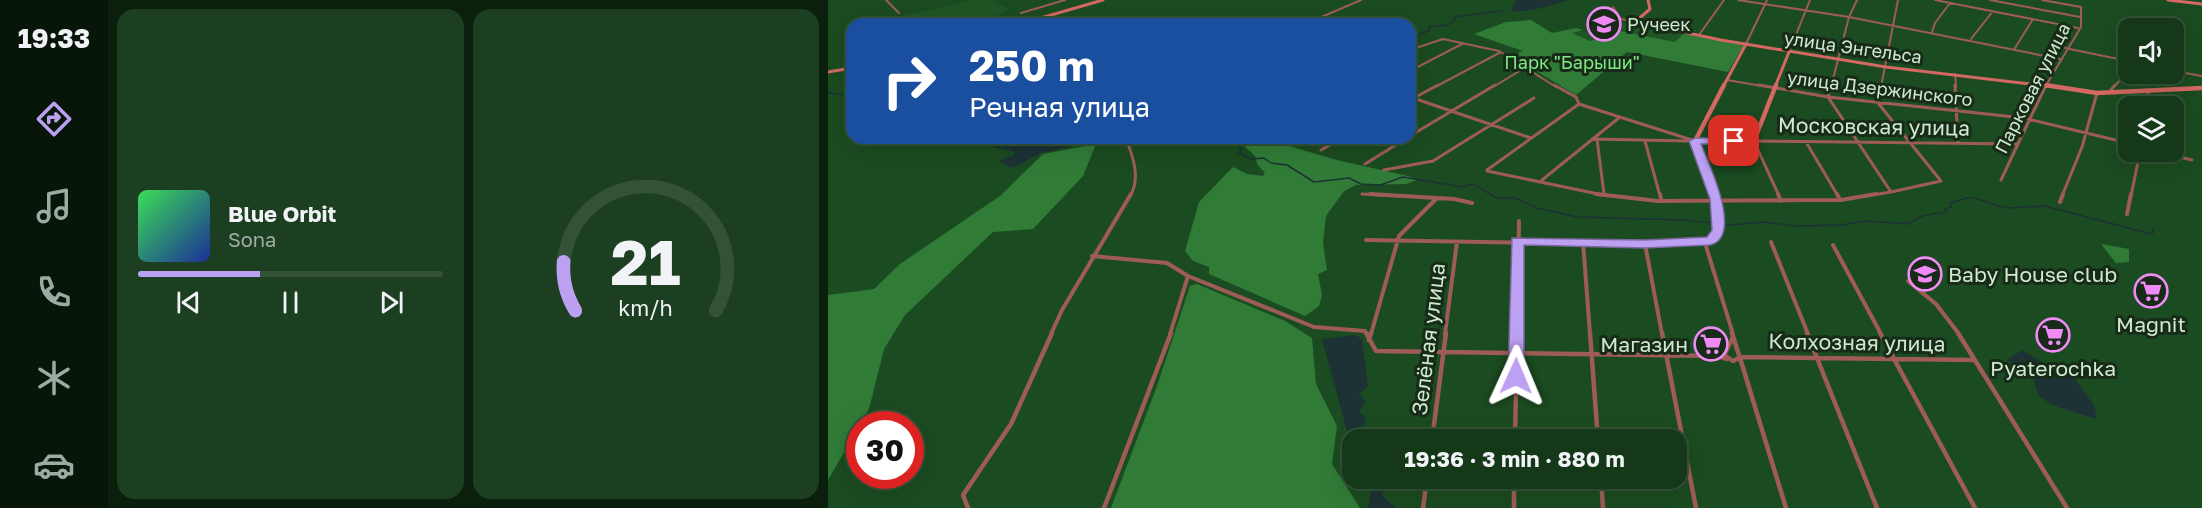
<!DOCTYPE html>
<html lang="en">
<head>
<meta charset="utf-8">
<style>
  :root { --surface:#143818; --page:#1d3f21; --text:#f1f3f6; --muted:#9daca2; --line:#335237; --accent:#bca0f2 }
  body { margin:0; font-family:"Golos Text",sans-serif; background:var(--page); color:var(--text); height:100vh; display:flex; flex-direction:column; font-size:22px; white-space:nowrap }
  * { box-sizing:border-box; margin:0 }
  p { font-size:20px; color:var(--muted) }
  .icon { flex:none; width:33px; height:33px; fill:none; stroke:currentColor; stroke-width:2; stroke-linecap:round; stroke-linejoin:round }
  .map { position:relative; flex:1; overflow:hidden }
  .panel { display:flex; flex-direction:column; gap:9px; padding:9px; background:#0b1f0d; width:720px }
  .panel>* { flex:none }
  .top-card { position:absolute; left:18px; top:18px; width:570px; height:126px; border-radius:18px; box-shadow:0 6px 24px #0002,0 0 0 2px var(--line); background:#1a4fa0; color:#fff; overflow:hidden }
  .tools { position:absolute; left:1290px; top:18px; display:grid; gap:12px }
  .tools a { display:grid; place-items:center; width:66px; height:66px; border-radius:12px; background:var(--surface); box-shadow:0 6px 24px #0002,0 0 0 2px var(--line); font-size:30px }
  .speed { position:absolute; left:18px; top:411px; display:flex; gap:12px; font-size:30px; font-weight:700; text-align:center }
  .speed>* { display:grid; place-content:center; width:78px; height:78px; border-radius:50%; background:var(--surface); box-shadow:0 6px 24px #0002,0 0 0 2px var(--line); line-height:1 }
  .speed .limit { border:9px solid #d22; background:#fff; color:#111 }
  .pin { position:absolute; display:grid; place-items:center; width:51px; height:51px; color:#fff; margin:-26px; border-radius:12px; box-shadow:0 3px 9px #0006 }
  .me { position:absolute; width:66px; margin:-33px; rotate:1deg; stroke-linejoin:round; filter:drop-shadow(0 0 4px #0008) }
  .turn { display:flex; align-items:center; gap:21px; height:126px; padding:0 24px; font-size:27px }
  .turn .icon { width:78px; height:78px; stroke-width:2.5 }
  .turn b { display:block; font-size:42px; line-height:51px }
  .panel .tile { flex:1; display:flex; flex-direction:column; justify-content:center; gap:9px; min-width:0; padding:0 21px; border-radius:18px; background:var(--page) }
  .panel .dial { align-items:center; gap:0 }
  .dial svg { height:156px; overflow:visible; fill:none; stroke:var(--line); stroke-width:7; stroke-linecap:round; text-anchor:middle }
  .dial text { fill:var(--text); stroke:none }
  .song { display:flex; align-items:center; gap:18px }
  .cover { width:72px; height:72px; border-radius:9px; background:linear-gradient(135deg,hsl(130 70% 55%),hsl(230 70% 35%)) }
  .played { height:6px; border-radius:3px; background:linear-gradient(90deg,var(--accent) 40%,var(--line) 40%) }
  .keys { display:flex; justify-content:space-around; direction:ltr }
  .panel .tiles { flex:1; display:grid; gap:9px; grid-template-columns:repeat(2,1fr) }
  .trip { position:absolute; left:514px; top:429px; width:345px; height:60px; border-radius:18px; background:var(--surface); box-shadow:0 6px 24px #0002,0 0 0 2px var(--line); font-weight:700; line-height:60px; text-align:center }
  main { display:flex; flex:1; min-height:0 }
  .dock { display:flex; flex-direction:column; width:108px; justify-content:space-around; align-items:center; background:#08160a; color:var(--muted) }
  .dock .icon { width:42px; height:42px }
  .dock .current { color:var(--accent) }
  .dock b { font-size:27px; color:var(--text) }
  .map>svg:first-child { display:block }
  .built { fill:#1f5524 }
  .green { fill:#307c37 }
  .water { fill:#1c3234 }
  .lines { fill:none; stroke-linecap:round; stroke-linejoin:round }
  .stream { stroke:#1c3234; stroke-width:1.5 }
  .street-far3 { stroke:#9f5c57; stroke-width:2 }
  .street-far2 { stroke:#9f5c57; stroke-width:3 }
  .street-far1 { stroke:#9f5c57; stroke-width:4 }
  .street { stroke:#9f5c57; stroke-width:4.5 }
  .secondary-far1 { stroke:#d36962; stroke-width:3 }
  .secondary { stroke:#d36962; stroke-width:4.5 }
  .route { fill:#bca0f2; stroke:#7a689d; stroke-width:1.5 }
  .labels { text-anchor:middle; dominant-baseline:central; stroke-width:6; stroke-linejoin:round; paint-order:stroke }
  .far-poi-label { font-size:18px; fill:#cfe9cf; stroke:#172b18; text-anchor:start }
  .far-street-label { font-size:18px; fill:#cfe9cf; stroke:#172b18 }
  .far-park-label { font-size:18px; fill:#7ee884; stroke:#172b18 }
  .street-label { font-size:21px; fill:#cfe9cf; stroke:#172b18 }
  .poi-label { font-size:21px; fill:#cfe9cf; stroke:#172b18 }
</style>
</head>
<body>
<main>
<nav class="dock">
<b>19:33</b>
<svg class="icon current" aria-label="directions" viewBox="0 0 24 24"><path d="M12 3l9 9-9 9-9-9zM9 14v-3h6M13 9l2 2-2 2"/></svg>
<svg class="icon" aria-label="music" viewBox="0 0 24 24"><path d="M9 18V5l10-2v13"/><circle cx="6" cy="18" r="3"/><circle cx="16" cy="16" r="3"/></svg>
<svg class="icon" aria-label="phone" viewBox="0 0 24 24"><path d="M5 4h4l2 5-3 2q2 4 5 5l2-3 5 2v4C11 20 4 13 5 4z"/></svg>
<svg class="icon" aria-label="climate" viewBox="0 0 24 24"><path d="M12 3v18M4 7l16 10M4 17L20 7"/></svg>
<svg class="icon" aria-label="car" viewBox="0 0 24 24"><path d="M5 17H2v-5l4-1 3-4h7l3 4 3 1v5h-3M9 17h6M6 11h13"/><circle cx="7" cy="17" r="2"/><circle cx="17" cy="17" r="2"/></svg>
</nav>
<section class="panel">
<div class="tiles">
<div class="tile">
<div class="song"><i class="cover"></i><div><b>Blue Orbit</b><p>Sona</p></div></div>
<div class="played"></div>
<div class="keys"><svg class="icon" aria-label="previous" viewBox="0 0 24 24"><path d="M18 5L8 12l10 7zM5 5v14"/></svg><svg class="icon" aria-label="pause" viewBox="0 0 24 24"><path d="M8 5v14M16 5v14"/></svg><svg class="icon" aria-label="next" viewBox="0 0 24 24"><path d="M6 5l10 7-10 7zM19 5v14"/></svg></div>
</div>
<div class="tile dial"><svg viewBox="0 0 100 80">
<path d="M14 69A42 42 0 1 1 86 69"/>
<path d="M14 69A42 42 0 0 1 8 44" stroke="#bca0f2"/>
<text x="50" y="56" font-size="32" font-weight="700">21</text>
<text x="50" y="72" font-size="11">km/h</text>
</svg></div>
</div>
</section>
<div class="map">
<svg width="1374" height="508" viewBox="0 0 1374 508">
  <rect width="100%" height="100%" fill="#1b4b20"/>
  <path class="built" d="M148,0H163L183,10L146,24H115L73,16Z
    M799,21L856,33L847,42L792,31L762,41L743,33L767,30L768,27L787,26Z"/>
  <path class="green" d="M703,20L724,33L748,28L755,30L744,33L762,41L792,31L847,42L855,34L916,45L900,72L799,52L748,95L683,56L695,51L646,34L678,22Z
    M393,138H433L509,160L584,177L589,180L578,184L528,185L516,191L498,216L495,243L499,270L490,274L494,295L491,306L477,316L381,274V267L365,261L357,251L371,202L405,167L419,174L435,176L437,173L429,164L427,156L412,142Z
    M268,144L255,176L205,229L165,232L77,315L56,349L41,409L0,480V295L46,289L72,264L172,196L215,154Z
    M1273,244L1301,249V262L1288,263Z
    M369,284L457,321L484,338L488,384L509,426L504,464L532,508H283L329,386L362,286Z"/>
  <path class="water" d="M685,0H741C722,5 703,13 684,11L683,7L687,5L684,4L691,1Z
    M128,138H281L213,153L185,168L175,164L172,160L186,155L187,152Z
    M527,335L534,339L540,386L531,394L538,402L531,411L538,419L533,430L542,439L525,440V453L494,339Z
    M1194,350L1219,365L1242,372L1267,407L1268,419L1224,405L1210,395L1205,375L1179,360Z
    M556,479H559L554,496L568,508H540L544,487Z"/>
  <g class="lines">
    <path class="stream" d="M582,37L601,31V27L620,25L627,20L626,17L674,11
      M0,93L23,95
      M361,138L372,142L410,144L413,149L411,153L423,159L436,158L443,163L459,165L486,182L521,178L533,184L552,185L575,177L634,187L645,184L669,198H687L709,208L749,217L857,220L903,225L936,222L967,226L1012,225L1038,221L1080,224L1094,216L1118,212L1117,209L1123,207L1122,203L1143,197L1178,208L1216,206L1324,234L1326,227"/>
    <path class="street-far3" d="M58,0L71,13
      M910,0L1021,17L1232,59
      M1107,0L1250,28
      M1162,0L1252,17
      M1214,0L1253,7V27L1217,87
      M785,7L793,19L807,22
      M193,13L237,0
      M477,24L533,0
      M1104,32L1107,23L1122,3
      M871,35L896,0
      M1143,39L1165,11
      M918,44L939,0
      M1187,48L1205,19
      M1237,48L1300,61
      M582,50L615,39L671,51L728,87
      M961,52L982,0
      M582,71L634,44
      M1346,71L1374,76
      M1127,74L1128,87
      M899,80L940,87
      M607,87L673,52
      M665,87L698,67
      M1003,87L1021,17L1029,0
      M1053,87L1070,0
      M1286,87L1300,71"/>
    <path class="street-far2" d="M726,85L748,97L751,104
      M931,85L1000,97L1196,118L1300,143
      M1003,85L1000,97L1063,192L1038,196
      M1053,85L1050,103L1113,181L1063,192
      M1127,85L1130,143
      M1320,91L1322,106
      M1285,93L1283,90L1287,85
      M582,97L703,138
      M584,99L610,85
      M751,104L867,141
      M582,136L667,85
      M444,138H452
      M298,139C305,156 313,179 302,196
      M764,139L860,141
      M769,139L776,194
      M817,141L832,196
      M867,141L877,160L886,196
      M978,142L1010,196
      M493,150L514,138
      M1332,152L1364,160
      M537,164L579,138
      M556,170L605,161L706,98
      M659,170L751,104
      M659,171L780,196
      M714,180L792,117
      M1173,180L1218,85
      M534,194L570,196
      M951,196L926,141L1189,144
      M1234,196L1254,147L1269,93
      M1303,196L1312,152"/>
    <path class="street-far1" d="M542,194L626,199L644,203
      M768,194L830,201L1013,200L1048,194
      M832,194L833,199
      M950,194L953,201
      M1009,194L1012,200
      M1232,202L1235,194
      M1299,214L1303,194
      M538,240L821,245L875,243L884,240L888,233L886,194
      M755,242L762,334
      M943,242L980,334
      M877,243L905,334
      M817,244L834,334
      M1005,245L1053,334
      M264,256L339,263L360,276L486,327L537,331L539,334
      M1080,281L1108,304L1131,334
      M223,334L234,310L303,194
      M342,334L360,276
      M543,334L571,236L608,199
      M617,334L629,242
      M689,334L691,221"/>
    <path class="street" d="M538,333L548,351L890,356L899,359
      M762,333L770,440
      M834,333L868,508
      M904,333L911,355
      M979,333L1049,508
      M1052,333L1147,508
      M1130,333L1239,508
      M905,337L896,355L905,361L911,358
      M541,340L543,333
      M912,357L1145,360
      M912,358L958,508
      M604,440L618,333
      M687,440L689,333
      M686,478V508
      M773,478L775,508
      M140,508L135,495L183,424L224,333
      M276,508L343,333
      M595,508L599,478"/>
    <path class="secondary-far1" d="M1340,0L1374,4
      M807,22L893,40L1058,67L1227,87
      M807,22L822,9L820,0
      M192,24L275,0
      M0,72L24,68
      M895,87L918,44
      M947,87L961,52"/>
    <path class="secondary" d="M896,85L867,141H926L948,85
      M1217,85L1269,93L1374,88"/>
  </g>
  <path class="route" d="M867,138H906L912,141L906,144H873C881,164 916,237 882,245L817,248L696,245V376L688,382L682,380L680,376L684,238L817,240L879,237L884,230L882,199L861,141Z"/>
  <defs>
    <g id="school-ring" transform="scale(1.725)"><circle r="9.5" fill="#172b18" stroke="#f08bf6" stroke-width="1.5"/><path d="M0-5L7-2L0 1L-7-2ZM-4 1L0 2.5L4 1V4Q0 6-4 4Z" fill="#f08bf6"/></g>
    <g id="supermarket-ring" transform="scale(1.725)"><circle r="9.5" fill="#172b18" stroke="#f08bf6" stroke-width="1.5"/><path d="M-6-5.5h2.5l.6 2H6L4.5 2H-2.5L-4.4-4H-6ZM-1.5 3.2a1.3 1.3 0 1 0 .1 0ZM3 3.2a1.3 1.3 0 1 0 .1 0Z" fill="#f08bf6"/></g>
  </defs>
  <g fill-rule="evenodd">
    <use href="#school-ring" x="776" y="24"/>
    <use href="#school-ring" x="1097" y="274"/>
    <use href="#supermarket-ring" x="1323" y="291"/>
    <use href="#supermarket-ring" x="1225" y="335"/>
    <use href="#supermarket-ring" x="883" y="344"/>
  </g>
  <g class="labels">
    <g class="far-poi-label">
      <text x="799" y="24">Ручеек</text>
    </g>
    <g class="far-street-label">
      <text transform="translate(1025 47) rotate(8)">улица Энгельса</text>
      <text transform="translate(1052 88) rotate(7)">улица Дзержинского</text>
      <text transform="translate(1204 88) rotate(-63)">Парковая улица</text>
    </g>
    <g class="far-park-label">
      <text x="744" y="62">Парк "Барыши"</text>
    </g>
    <g class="street-label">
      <text transform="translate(1046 126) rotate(1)">Московская улица</text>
      <text transform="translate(600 339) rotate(-83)">Зелёная улица</text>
      <text transform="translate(1029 342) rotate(1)">Колхозная улица</text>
    </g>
    <g class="poi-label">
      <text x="1120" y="274" text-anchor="start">Baby House club</text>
      <text x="1323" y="324">Magnit</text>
      <text x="860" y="344" text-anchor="end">Магазин</text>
      <text x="1225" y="368">Pyaterochka</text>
    </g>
  </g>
</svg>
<div class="tools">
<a><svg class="icon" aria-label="sound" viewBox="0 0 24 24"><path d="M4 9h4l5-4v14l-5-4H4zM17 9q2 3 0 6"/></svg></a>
<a><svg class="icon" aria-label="layers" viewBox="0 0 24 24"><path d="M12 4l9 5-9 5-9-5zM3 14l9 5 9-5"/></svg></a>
</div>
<div class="speed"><div class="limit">30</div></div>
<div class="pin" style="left:906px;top:141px;background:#d93025"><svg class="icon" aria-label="arrive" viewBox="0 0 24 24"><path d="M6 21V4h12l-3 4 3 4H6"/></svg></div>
<svg class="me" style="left:688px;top:376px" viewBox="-20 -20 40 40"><path d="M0-17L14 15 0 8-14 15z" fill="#bca0f2" stroke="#fff" stroke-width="4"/></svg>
<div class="trip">19:36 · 3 min · 880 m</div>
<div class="top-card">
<div class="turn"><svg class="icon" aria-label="right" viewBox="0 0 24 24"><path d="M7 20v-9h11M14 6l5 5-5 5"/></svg><div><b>250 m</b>Речная улица</div></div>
</div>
</div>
</main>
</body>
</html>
